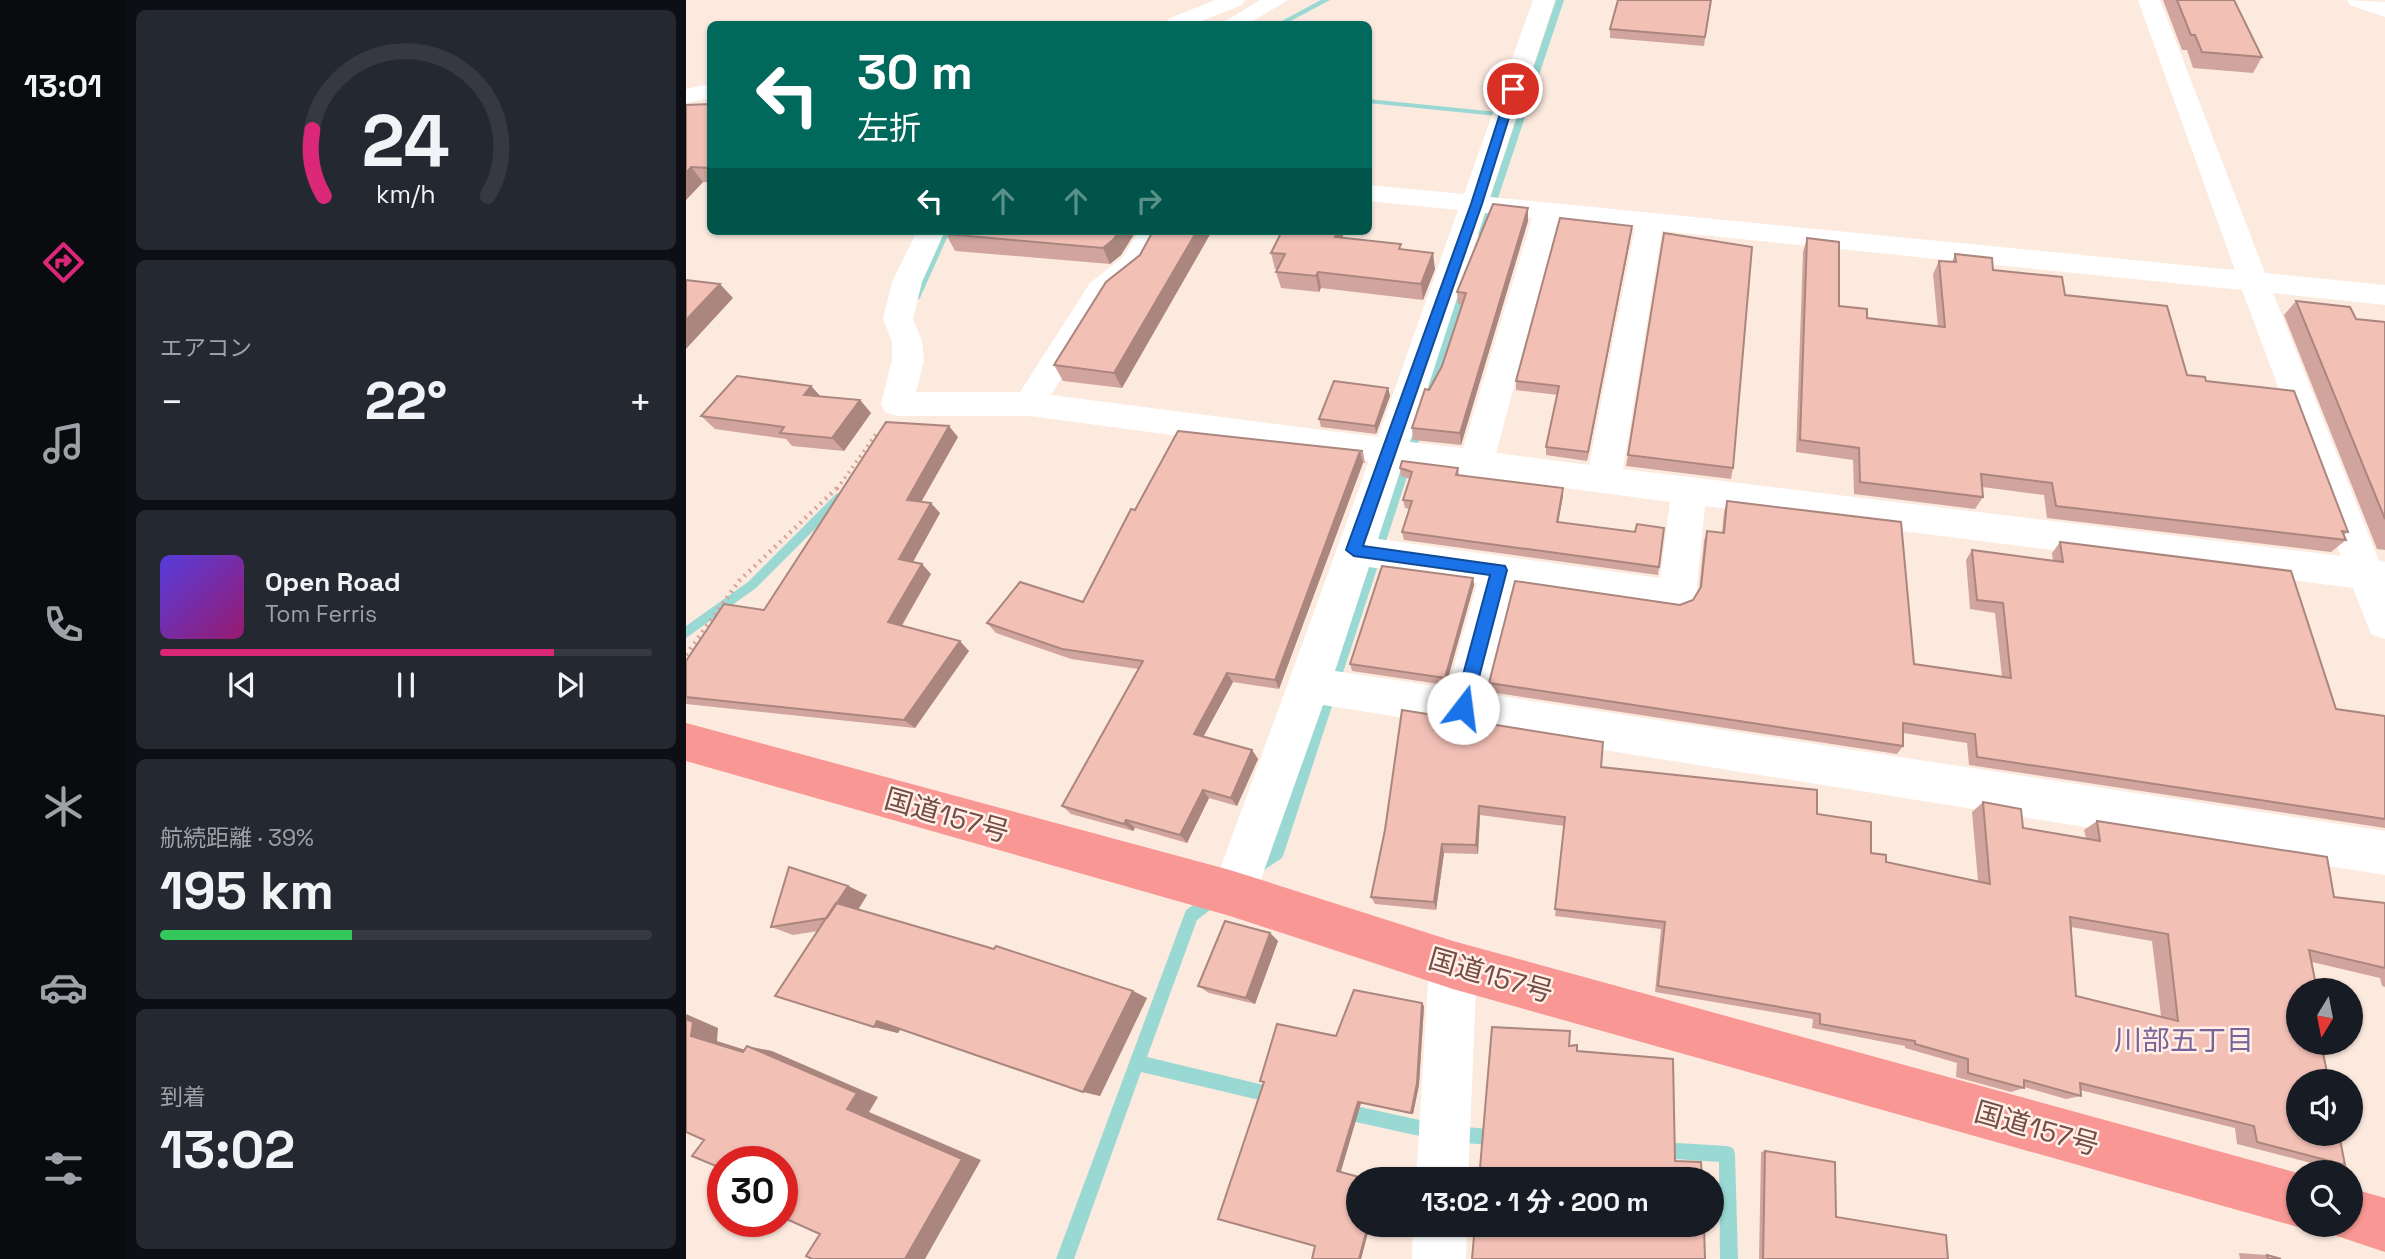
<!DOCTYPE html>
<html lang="ja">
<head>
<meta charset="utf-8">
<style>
  :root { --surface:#171b24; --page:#242831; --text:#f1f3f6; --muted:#9ea1a6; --line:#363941; --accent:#db2777 }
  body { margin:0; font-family:"Space Grotesk","Noto Sans JP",sans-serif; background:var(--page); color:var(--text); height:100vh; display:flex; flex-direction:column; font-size:26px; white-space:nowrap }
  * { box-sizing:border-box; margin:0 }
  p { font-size:23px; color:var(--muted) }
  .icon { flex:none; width:38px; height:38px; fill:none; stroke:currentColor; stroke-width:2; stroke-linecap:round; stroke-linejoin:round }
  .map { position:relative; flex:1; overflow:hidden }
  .panel { display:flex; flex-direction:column; gap:10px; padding:10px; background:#0d0f14; width:560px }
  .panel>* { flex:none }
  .banner { position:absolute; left:21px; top:21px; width:665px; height:214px; border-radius:10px; box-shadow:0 2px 5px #0004; background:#00695c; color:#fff; overflow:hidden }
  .needle { width:46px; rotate:190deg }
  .controls { position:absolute; left:1600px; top:978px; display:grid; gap:14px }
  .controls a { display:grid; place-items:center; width:77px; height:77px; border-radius:50%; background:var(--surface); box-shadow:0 2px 5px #0004; font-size:35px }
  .speed { position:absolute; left:21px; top:1146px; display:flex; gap:14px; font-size:35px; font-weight:700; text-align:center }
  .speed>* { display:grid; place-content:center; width:91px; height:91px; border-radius:50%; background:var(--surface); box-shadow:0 2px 5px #0004; line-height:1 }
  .speed .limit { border:10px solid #d22; background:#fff; color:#111 }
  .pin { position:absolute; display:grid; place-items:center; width:60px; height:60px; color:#fff; margin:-30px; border:4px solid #fff; border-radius:50%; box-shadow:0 2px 7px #0007 }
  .me { position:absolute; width:77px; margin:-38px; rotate:15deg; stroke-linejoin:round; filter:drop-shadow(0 0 5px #0008) }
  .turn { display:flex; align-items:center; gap:24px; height:147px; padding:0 35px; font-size:32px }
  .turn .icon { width:91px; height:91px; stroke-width:2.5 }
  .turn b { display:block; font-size:49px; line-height:60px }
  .lanes { display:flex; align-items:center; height:66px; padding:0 35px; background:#0003; justify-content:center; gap:35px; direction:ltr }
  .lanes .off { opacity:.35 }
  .big { font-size:52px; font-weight:700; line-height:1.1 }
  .panel .card { flex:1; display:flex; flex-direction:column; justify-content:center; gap:10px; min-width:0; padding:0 24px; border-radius:10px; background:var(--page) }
  .panel .dial { align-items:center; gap:0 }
  .dial svg { height:182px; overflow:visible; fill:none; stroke:var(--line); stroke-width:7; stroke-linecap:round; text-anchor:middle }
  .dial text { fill:var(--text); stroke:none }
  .song { display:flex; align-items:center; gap:21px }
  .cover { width:84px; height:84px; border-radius:10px; background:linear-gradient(135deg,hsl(250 70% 55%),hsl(320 70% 35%)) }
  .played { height:7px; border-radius:4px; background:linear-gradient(90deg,var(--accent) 80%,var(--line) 80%) }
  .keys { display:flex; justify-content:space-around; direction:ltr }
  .heat { display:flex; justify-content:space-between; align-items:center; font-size:38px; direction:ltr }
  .charge { height:10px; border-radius:5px; background:linear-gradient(90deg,#34c759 39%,var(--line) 0) }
  .trip { position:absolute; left:660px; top:1167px; width:378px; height:70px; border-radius:35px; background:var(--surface); box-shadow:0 2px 5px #0004; font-weight:700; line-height:70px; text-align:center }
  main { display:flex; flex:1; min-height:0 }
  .menu { display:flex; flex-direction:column; width:126px; justify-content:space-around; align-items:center; background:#090b0e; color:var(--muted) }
  .menu .icon { width:49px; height:49px }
  .menu .current { color:var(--accent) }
  .menu b { font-size:32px; color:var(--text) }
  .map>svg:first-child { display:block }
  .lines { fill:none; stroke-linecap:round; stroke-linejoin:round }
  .stream { fill:#9ad8d3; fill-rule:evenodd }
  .path-far1 { stroke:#d7a49a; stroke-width:3.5; stroke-dasharray:2 4.5; stroke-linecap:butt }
  .path { stroke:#d7a49a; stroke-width:4.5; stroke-dasharray:2 5; stroke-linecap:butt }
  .street { fill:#fff; fill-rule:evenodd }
  .secondary { fill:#fff; fill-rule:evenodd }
  .highway { fill:#f99794; fill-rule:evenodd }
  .wall { fill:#d1a59d; fill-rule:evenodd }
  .shaded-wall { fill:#aa867f }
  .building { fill:#f3c0b6; stroke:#aa867f; stroke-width:2; fill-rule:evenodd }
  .route { fill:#1a73e8; stroke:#114b97; stroke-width:2 }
  .labels { text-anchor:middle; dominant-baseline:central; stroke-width:5; stroke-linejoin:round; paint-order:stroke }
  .near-street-label { font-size:28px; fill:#734c47; stroke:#ffefe6 }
  .near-neighbourhood-label { font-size:28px; fill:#796297; stroke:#ffefe6 }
</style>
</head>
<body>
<main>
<nav class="menu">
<b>13:01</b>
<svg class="icon current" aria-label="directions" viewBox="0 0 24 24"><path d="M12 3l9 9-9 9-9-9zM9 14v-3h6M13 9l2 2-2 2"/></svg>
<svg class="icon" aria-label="music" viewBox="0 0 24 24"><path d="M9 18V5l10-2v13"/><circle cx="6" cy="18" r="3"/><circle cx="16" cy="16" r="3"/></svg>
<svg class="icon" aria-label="phone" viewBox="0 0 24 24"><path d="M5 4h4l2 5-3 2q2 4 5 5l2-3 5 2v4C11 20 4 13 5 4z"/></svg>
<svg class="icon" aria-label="climate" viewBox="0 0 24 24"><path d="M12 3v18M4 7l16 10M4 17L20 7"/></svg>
<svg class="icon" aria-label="car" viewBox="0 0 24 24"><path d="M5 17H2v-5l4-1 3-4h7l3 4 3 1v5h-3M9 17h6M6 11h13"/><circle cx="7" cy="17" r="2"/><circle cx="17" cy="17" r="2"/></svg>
<svg class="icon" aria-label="filters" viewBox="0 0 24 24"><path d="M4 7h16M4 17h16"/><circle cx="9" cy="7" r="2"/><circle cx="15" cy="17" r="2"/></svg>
</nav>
<section class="panel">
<div class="card dial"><svg viewBox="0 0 100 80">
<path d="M14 69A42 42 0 1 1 86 69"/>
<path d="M14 69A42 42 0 0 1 9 40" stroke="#db2777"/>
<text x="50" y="56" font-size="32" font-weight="700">24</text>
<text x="50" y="72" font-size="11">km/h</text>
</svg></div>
<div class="card"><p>エアコン</p>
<div class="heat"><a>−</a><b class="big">22°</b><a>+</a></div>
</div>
<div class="card">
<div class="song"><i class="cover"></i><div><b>Open Road</b><p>Tom Ferris</p></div></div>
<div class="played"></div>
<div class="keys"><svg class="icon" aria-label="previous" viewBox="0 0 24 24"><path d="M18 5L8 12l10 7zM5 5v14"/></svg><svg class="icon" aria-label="pause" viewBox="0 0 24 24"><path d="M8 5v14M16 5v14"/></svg><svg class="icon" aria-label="next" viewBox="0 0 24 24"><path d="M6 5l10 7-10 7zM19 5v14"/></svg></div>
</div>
<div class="card"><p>航続距離 · 39%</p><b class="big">195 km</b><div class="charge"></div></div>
<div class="card"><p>到着</p><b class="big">13:02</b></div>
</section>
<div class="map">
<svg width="1699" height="1259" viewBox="0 0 1699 1259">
  <rect width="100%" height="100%" fill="#fdeadf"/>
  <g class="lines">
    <path class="stream" d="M635,0H644L599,24H590Z
      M870,0H878L800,234L799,236H793L792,234Z
      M682,99L821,113L825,115L821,117L682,103Z
      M256,231H264L234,298L232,300H226L224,298Z
      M778,285L783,288L747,397L742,401L738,400L737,397L773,288Z
      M733,421L738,425L598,853L596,858L569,876L564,874L562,869L564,864L585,849L728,425Z
      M154,493L158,494L160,497L158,500L70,588L0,638V626L62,582L150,494Z
      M528,891L533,893L535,898L533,903L511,920L461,1057L590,1088L596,1090L598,1096L596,1102L590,1104L455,1072L388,1259H370L500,910Z
      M656,1103L747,1123L753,1125L755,1131L753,1137L747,1139L656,1119L650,1117L648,1111L650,1105Z
      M769,1126L813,1130L819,1132L821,1138L819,1144L813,1146L769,1142L763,1140L761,1134L763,1128Z
      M975,1142L1041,1146L1047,1148L1049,1154L1052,1259H1034L1033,1162L975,1158L969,1156L967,1150L969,1144Z"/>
    <path class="path-far1" d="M151,489L192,431"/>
    <path class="path" d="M0,655L53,581L152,487"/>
    <path class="street" d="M574,0H602L562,24H535Z
      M847,0H869L804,197L1549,270L1452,0H1474L1579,273L1699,285V305L1587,293L1693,561L1699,562V639L1685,634L1667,588L1019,506L1010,596L1004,607L991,612L827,588L801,694L1699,831V875L637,705L564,910L548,917L532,910L525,894L683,461L343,416H211L199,412L195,404L206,360V341L197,319L206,282L231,231H259L236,282L227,319L236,341L238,360L230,392H334L404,283L437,257L453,231H481L458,270L425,297L365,395L692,437L772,210L682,201V185L778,194ZM799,213L846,218L777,448L724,442ZM873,221L949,228L903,465L810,453ZM976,231L1556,290L1655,556L937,469ZM716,466L984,502L974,578L692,539ZM683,567L791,583L762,688L649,671Z
      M1661,0L1699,2V17L1664,5Z
      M767,941L784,948L791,965L782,1180H730L743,965L750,948Z
      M727,1225H781L780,1259H726Z"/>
    <path class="secondary" d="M529,0H559L556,5L508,24H479L482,19Z
      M24,84V98L0,103V89Z"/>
    <path class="highway" d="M0,723L544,870L767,941L1612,1173V1225H1616L1612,1227L767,989L544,916L0,761Z
      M1664,1188L1699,1198V1252L1645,1234L1641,1225H1664Z"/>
  </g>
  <path class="wall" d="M1025,0L1018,46L924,38V29Z
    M1477,0H1548L1576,57L1567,73L1507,68L1501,50H1496Z
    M24,104V182H17L0,200V105Z
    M842,208V221L775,445L727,440L726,428L756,366L776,305L772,304L771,292Z
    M450,231L435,255L424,264L269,251L260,234Z
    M467,231H526L436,388L377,381L368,365L454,255Z
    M596,231H656L657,238L716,249L749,269L737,300L635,288L633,292L595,288L590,272L592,269H589L585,253Z
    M945,235L901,461L860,455V447L872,395L830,390V381Z
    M1121,238L1153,306L1181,318L1252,327L1247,274L1253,261L1266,262L1269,254L1307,270L1379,295L1501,375L1520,381L1662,532L1658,535L1660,540L1645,552L1361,518L1358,495L1296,487L1297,497L1289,509L1168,494L1167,460L1110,452L1117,252Z
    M1610,301L1670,319L1699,322V550L1691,549L1598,315Z
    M125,386L134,396L174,400L185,413L158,451L106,446L100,439L29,429L15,416Z
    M702,388L704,396L690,434L635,427L633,419Z
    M492,431L677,451L679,463H677L593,689L547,682L517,737L566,750L572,759L551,806L523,798L501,843L449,828L447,831L385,814L376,806L452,669L385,659L310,633L301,623L397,602Z
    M272,437L235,502L254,513L227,562L245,574L216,626L283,651L229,728L0,704V661L78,610Z
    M942,455L1047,468L1045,479L940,466Z
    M714,468H772L773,475L877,496L872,522L973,567L972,575L718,540L716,532L724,509L719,508L717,500L724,479L715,476Z
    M1041,501L1228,664L1316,677L1309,613L1284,609L1280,560L1286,550L1367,561L1366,553L1374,542L1650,709L1699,716V828L1283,765L1281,743L1217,733V746L1211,754L804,692L803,683L1007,600L1013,591L1018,541L1021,531L1036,533L1038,512Z
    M787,578L788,585L760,685L666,671L664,664Z
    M915,767L1131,814L1185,853L1200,862L1292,881L1286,812L1297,802L1337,828L1400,838L1398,830L1411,821L1648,897L1699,903V987L1696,986L1694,978L1626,962L1612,990L1659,1165L1637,1166L1551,1144L1549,1128L1394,1090L1395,1096L1380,1099L1338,1087V1088L1325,1092L1270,1077L1271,1063L1219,1048V1046L1126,1028L1127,1019L969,992L975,929L869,916L878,826L794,815L792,854L758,853L750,910L689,904L685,897L699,830ZM1385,927L1466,941L1475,1016L1390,996Z
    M162,886L181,895L172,910L447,991L461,998L414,1096L215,1029L212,1033L188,1027L132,931L107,935L85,927Z
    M584,933L592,941L569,1004L523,993L512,986Z
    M738,1006L733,1085L727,1114L675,1103L655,1171L672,1225H684L675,1259H626L629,1246L578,1083L574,1081L650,1036Z
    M1079,1151L1150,1217L1262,1259H1073L1075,1152Z
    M1553,1253L1581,1255L1595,1259H1554Z"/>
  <path class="shaded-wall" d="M5,167L17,182L0,200V173Z
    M842,208V221L775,445L774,433Z
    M946,226L945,235L901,461L902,452Z
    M433,231H450L435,255L424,264L417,248Z
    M511,231H526L436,388L428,373Z
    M651,231H656L658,242L649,237Z
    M747,253L749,269L737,300L735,284Z
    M632,272L635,288L633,292L630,276Z
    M34,284L47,298L0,349V320Z
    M125,386L137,399L118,395Z
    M702,388L704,396L690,434L689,426Z
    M174,400L185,413L158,451L146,438Z
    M263,426L272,437L230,511L221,500Z
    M674,451L677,463L593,689L589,680Z
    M877,488V496L871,529V522Z
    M245,503L254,513L223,569L213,559Z
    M236,564L245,574L212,631L202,622Z
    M787,578L788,585L760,685L759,678Z
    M274,641L283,651L229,728L218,720Z
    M541,673L547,682L514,743L508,734Z
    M566,750L572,759L551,806L545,798Z
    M517,790L523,798L501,843L494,835Z
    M793,806L794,815L792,854L790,845Z
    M440,820L449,828L447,831L438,824Z
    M756,844L758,853L750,910L748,902Z
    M162,886L181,895L162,926L141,918Z
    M584,933L592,941L569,1004L560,998Z
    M447,991L461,998L414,1096L397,1092Z
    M736,1003L738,1006L733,1085L727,1114L725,1113Z
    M0,1014L32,1028L31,1041L82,1057L57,1052L5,1036L0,1019Z
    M191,1021L215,1028L212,1033L188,1027Z
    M61,1046L86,1051L192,1097L183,1112L295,1160L239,1259H219L161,1109Z
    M672,1102L675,1103L655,1171H651Z
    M682,1225H684L675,1259H673Z"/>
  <path class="building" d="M932,0H1025L1019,37L924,29Z
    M1491,0H1548L1576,57L1516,52L1509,35H1505Z
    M24,104V168L5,167L0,173V105Z
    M807,204L842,208L774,433L726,428L739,389L743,390L756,366L780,293L771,292Z
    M874,218L946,226L902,452L860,447L873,386L830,381Z
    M262,231H433L428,239L417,248L260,234Z
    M467,231H511L428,373L368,365L420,282L454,255Z
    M596,231H652L649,237L715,244L713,249L747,253L735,284L632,272L630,276L590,272L599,254L585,253Z
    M978,233L1066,247L1047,468L942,455Z
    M1121,238L1153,242V306L1181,309V318L1259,327L1253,261L1270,262L1269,254L1306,258L1307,270L1376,277L1379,295L1481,306L1501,375L1519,377L1520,381L1608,391L1662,532L1656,531L1660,540L1370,506L1366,483L1295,474L1297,497L1174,482L1173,448L1114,440Z
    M0,280L34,284L0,320Z
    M1610,301L1664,307L1670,319L1699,322V519Z
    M51,376L125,386L118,395L174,400L146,438L94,433L98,427L15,416Z
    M648,381L702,388L689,426L633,419Z
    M200,422L263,426L221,500L245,503L213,559L236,564L202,622L274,641L218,720L0,697V661L38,604L78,610Z
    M492,431L677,451H674L589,680L541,673L508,734L566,750L545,798L517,790L494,835L440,820L438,824L376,806L457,661L376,649L301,623L334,582L397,602L445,509L449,510Z
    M716,461L772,468L770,475L877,488L871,522L949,532L951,524L978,528L973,567L716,532L726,501L717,500L726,472L714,468Z
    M1041,501L1215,522L1228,664L1325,678L1317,603L1291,600L1286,550L1377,562L1374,542L1605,571L1650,709L1699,716V819L1291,757L1289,734L1217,723V746L803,683L829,581L994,605L1007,600L1015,587L1021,531L1038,533Z
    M696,566L787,578L759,678L664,664Z
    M716,710L917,742L915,767L1131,790V814L1185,822V853L1200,855V862L1304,884L1297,802L1335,809L1337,828L1414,841L1411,821L1641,857L1648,897L1699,903V968L1623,950L1629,980L1627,990H1612V1043H1635L1643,1082H1612V1134H1653L1659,1165L1571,1142L1568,1126L1394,1083L1395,1096L1338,1080V1088L1282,1073V1059L1229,1044V1041L1134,1024V1014L972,986L979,922L869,909L879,817L793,806L790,845L756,844L748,902L685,897L699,830ZM1384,917L1482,934L1492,1021L1390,996Z
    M103,867L162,886L141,918L85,927Z
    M150,903L308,949L310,946L447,991L397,1092L191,1021L188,1027L89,996Z
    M539,921L584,933L560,998L512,986Z
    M668,990L736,1003L731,1083L725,1113L672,1102L651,1171L684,1180H672V1225H682L673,1259H626L629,1246L532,1219L578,1082L574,1081L591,1024L650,1036Z
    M0,1019L7,1022L5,1036L57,1052L61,1046L171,1093L161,1109L276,1159L219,1259H126L120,1256L134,1234L96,1217V1162H37V1169L6,1156L18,1140L0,1132Z
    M806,1027L884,1031L883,1046L891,1045V1051L987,1059L989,1161L1015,1162L1016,1180H793Z
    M1079,1151L1149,1162L1150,1217L1260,1235L1262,1259H1077Z
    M789,1225H1018L1019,1259H786Z
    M1581,1255L1595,1259H1582Z"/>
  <path class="route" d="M827,86L832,89L796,204L677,546L819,566L821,570L785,708L777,715L768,708L804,575L668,556L660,550L785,204L822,89Z"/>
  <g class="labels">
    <g class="near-street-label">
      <text transform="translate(261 815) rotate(16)">国道157号</text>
      <text transform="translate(805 975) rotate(16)">国道157号</text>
      <text transform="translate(1351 1128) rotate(16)">国道157号</text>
    </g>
    <g class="near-neighbourhood-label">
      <text x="1498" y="1040">川部五丁目</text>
    </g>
  </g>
</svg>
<div class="controls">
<a><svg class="needle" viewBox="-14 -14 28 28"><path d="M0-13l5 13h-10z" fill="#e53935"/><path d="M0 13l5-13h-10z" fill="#9ea1a6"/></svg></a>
<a><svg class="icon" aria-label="sound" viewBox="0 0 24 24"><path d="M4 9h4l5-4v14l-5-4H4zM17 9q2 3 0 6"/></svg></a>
<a><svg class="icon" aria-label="search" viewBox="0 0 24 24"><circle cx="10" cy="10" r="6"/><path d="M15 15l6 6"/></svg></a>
</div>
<div class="speed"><div class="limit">30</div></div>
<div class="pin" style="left:827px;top:89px;background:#d93025"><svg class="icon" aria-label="arrive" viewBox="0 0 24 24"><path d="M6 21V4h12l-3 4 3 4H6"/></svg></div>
<svg class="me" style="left:777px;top:708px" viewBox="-20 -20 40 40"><circle r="19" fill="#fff"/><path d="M0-13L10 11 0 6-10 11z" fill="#1a73e8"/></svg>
<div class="trip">13:02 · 1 分 · 200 m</div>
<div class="banner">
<div class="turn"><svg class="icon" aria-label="left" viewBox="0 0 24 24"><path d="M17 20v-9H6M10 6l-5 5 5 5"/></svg><div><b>30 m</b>左折</div></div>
<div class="lanes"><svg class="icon" aria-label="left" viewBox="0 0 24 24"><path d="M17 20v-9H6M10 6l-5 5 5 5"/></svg><svg class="icon off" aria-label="ahead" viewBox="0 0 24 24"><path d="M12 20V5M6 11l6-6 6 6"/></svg><svg class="icon off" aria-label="ahead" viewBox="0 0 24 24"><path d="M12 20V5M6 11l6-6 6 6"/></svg><svg class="icon off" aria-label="right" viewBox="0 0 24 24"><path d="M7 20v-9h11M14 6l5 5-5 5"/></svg></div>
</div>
</div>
</main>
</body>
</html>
